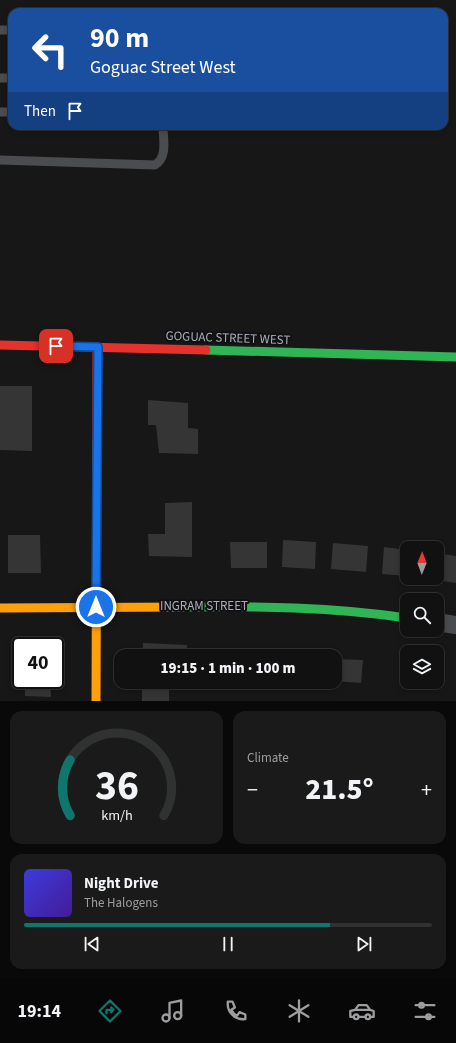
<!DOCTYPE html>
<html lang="en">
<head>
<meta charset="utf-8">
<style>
  :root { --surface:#111; --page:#1a1a1a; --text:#f1f3f6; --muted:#9c9d9f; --line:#303131; --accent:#0f766e }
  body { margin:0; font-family:"Source Sans 3",sans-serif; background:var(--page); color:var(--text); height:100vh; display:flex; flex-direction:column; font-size:15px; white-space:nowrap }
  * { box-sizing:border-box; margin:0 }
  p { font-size:13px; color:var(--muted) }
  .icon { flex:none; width:22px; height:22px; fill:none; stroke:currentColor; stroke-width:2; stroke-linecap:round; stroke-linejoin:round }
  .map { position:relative; height:701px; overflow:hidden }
  .drawer { display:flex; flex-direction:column; gap:10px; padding:10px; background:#090909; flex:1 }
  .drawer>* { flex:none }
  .top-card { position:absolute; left:8px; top:8px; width:440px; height:122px; border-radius:12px; box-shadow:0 2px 6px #0003,0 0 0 1px var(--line); background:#1a4fa0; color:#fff; overflow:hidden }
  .needle { width:26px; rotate:1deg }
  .fabs { position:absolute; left:400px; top:541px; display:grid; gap:8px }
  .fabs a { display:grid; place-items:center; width:44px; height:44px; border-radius:8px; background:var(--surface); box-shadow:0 2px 6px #0003,0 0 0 1px var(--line); font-size:20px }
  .speed { position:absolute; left:12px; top:637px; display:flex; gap:8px; font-size:20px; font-weight:700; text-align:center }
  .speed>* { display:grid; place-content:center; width:52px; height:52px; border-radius:50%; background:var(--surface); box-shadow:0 2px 6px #0003,0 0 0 1px var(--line); line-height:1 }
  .speed .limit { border:2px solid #111; border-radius:6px; background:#fff; color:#111 }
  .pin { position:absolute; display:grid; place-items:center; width:34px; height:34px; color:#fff; margin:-17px; border-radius:8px; box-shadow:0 2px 6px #0006 }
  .me { position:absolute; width:44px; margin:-22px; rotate:0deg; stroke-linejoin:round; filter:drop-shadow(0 0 3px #0008) }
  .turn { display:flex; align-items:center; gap:14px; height:84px; padding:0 16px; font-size:18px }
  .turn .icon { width:52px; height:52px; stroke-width:2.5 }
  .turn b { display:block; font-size:28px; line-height:34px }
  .then { display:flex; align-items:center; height:38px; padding:0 16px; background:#0003; gap:8px; font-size:15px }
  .big { font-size:30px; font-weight:800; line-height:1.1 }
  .drawer .widget { flex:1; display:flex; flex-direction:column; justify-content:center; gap:6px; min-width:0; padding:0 14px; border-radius:12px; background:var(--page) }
  .drawer .dial { align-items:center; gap:0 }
  .dial svg { height:104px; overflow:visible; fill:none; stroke:var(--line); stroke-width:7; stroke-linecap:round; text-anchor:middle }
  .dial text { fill:var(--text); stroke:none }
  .song { display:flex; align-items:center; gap:12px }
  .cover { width:48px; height:48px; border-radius:6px; background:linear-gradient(135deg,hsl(240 70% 55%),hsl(260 70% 35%)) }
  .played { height:4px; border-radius:2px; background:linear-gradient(90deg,var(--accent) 75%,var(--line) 75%) }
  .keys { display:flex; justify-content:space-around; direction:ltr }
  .heat { display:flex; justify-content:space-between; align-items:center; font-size:22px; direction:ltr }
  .drawer .tiles { flex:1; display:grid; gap:10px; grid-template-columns:1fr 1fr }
  .widget:last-child { grid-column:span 2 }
  .trip { position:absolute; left:114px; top:649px; width:228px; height:40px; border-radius:12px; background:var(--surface); box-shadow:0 2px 6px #0003,0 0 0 1px var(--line); font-weight:800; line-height:40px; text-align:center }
  .menu { display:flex; height:64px; justify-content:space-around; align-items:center; background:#070707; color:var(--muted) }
  .menu .icon { width:28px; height:28px }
  .menu .current { color:var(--accent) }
  .menu b { font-size:18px; color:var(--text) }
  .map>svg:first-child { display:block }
  .building { fill:#353536 }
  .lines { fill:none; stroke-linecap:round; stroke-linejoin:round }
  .lane { stroke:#4b4c50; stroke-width:9 }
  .street { stroke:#4b4c50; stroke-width:18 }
  .fast { stroke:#30b455; stroke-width:9 }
  .slow { stroke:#ff9f0a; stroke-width:9 }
  .jam { stroke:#e5322d; stroke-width:9 }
  .route-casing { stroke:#114b97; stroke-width:10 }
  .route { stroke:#1a73e8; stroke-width:7 }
  .labels { text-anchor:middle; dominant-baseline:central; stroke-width:4; stroke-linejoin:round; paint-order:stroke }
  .street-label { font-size:13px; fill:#a8adb8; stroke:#111113 }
</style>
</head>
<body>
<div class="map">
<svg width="456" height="701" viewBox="0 0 456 701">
  <rect width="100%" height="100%" fill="#171717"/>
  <path class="building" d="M0,386H32V451L0,450Z
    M148,400L188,403V428L198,429V454L159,453L156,425H148Z
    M192,502V557L149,556L148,534H165V503Z
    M8,535H40L41,573H8Z
    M283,540L316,542L315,569L282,567Z
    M230,542H267V568H231Z
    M333,543L368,546L366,572L331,569Z
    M384,547L407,550V576L382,574Z
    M437,553L456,556V583L430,579V578H437Z
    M143,643L187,645V656H142Z
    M230,649H261V656H231Z
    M335,659L363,660L361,683L335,681Z
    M25,680H50L51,697L25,696Z
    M169,683V701H142V684Z"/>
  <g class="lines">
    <path class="lane" d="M0,30H12
      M0,78H12
      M0,112H12
      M0,160L155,165C168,157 163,139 163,126"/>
    <path class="street" d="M437,622L456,625"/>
    <path class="fast" d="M206,350L456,357
      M182,607C257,606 333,607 407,618"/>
    <path class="slow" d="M0,608L182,607
      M96,701L97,442"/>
    <path class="jam" d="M0,345L206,350
      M97,442V347"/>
  </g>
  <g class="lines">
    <g class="route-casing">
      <path id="route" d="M56,346L98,347L96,607"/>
    </g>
    <use href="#route" class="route"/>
  </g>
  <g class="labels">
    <g class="street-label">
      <text transform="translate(228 338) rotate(2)">GOGUAC STREET WEST</text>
      <text x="204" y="606">INGRAM STREET</text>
    </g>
  </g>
</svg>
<div class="fabs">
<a><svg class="needle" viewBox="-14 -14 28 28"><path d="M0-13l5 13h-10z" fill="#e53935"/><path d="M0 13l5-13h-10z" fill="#9c9d9f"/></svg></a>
<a><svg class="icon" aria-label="search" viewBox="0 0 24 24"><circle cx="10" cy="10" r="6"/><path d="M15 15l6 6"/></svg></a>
<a><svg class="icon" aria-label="layers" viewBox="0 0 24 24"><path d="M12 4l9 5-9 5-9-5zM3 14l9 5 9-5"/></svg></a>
</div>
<div class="speed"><div class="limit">40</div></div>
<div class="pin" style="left:56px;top:346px;background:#d93025"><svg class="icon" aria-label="arrive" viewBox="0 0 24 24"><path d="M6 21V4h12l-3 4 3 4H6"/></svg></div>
<svg class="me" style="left:96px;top:607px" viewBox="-20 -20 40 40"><circle r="17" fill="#1a73e8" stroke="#fff" stroke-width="3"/><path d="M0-11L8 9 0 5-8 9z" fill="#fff"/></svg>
<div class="trip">19:15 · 1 min · 100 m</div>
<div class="top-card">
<div class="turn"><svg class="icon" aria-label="left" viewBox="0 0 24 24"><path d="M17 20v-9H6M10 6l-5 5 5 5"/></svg><div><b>90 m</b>Goguac Street West</div></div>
<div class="then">Then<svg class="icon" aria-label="arrive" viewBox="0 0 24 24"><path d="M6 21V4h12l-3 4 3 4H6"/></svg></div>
</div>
</div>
<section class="drawer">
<div class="tiles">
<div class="widget dial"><svg viewBox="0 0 100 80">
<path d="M14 69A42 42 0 1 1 86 69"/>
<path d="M14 69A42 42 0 0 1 14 26" stroke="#0f766e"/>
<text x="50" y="56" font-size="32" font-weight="700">36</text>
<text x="50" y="72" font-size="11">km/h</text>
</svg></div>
<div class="widget"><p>Climate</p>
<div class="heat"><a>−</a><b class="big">21.5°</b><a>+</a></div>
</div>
<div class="widget">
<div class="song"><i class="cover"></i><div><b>Night Drive</b><p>The Halogens</p></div></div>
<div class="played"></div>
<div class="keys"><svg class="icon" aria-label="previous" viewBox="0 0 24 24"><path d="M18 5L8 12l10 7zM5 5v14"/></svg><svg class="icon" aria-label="pause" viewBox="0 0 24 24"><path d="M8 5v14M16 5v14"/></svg><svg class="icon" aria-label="next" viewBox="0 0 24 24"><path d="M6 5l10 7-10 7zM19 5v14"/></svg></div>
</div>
</div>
</section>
<nav class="menu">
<b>19:14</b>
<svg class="icon current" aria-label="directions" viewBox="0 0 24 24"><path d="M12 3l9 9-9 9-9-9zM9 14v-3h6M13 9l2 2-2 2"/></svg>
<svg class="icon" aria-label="music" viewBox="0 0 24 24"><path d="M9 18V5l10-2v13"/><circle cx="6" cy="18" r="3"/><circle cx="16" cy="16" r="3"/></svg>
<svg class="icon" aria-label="phone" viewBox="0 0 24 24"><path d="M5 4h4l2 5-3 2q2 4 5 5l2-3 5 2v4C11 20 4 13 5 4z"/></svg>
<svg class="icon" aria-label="climate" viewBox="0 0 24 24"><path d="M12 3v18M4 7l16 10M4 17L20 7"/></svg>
<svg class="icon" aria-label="car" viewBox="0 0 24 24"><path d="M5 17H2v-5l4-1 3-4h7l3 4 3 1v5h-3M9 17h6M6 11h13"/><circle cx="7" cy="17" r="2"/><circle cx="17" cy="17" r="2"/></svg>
<svg class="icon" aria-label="filters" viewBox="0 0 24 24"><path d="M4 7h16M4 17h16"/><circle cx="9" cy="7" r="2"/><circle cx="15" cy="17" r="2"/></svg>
</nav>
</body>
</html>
